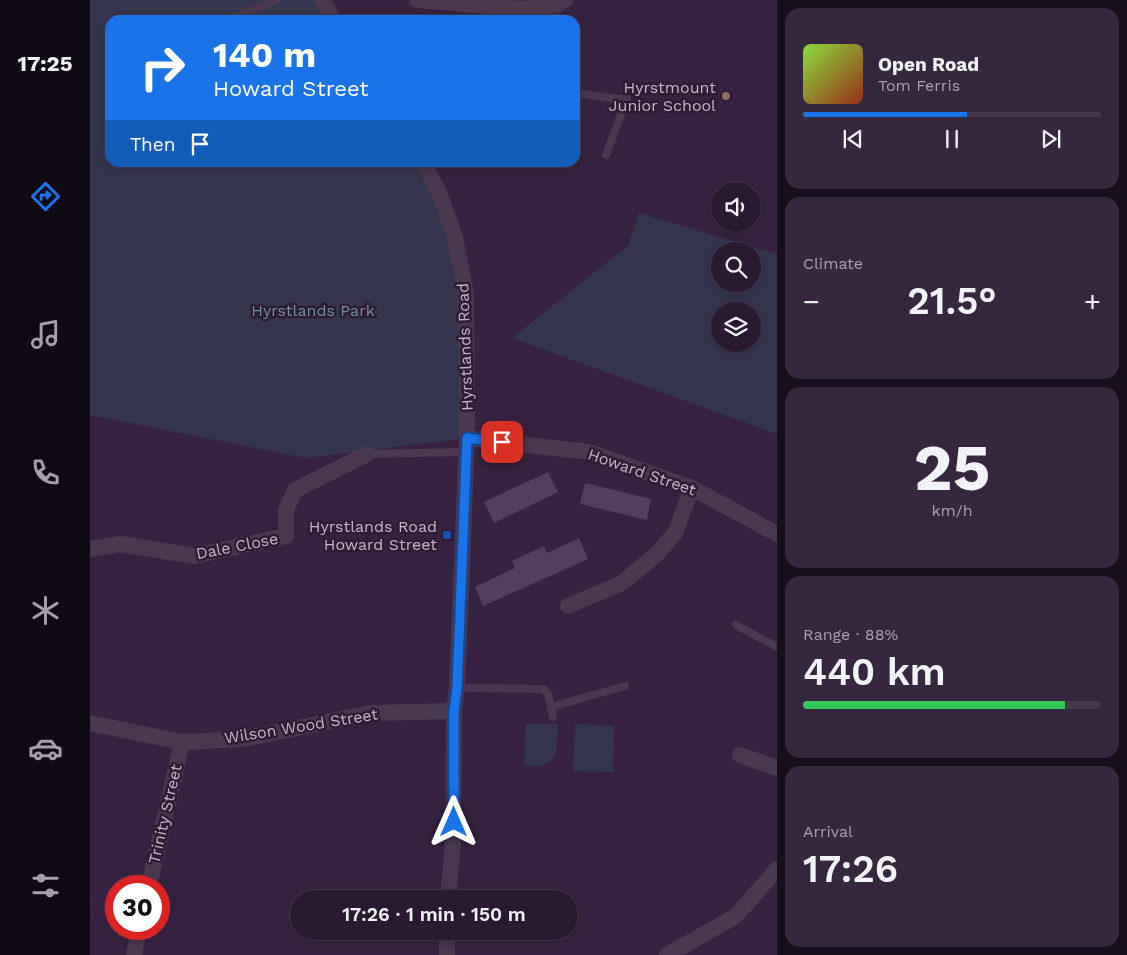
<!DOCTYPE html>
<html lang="en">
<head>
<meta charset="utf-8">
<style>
  :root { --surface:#291a31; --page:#35273d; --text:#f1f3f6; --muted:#a5a1ab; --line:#45384d; --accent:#1a73e8 }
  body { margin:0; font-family:"Work Sans",sans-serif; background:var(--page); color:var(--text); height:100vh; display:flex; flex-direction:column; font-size:19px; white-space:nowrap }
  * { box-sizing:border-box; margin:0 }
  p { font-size:16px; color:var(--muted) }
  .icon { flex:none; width:28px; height:28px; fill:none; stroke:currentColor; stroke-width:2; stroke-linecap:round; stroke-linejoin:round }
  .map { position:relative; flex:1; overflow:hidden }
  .drawer { display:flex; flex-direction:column; gap:8px; padding:8px; background:#170e1b; width:350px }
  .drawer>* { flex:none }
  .guide { position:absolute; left:15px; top:15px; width:475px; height:152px; border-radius:15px; box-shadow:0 2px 12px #0003,0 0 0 1px var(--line); background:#1a73e8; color:#fff; overflow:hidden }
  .controls { position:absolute; left:621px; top:182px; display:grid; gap:10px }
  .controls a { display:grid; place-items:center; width:50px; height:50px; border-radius:50%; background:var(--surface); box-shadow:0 2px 12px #0003,0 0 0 1px var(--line); font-size:25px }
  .speed { position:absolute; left:15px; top:875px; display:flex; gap:10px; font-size:25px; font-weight:700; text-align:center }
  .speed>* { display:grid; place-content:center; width:65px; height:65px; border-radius:50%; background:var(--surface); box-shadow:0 2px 12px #0003,0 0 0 1px var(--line); line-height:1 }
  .speed .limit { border:8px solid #d22; background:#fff; color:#111 }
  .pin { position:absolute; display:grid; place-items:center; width:42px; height:42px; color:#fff; margin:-21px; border-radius:10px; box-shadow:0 2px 8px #0006 }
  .me { position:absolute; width:55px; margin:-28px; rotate:0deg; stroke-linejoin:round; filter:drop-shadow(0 0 4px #0008) }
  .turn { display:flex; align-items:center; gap:18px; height:105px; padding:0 25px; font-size:22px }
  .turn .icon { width:65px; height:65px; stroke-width:2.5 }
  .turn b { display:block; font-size:35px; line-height:42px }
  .then { display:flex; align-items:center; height:48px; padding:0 25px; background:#0003; gap:10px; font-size:19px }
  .big { font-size:38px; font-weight:600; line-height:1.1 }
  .drawer .widget { flex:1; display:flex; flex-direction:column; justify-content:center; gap:8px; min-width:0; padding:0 18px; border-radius:15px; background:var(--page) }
  .drawer .dial { align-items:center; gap:0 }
  .dial b { font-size:65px; line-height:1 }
  .song { display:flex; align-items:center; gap:15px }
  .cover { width:60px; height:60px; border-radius:8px; background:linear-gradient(135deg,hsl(90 70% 55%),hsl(10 70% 35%)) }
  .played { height:5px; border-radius:2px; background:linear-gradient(90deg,var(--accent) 55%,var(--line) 55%) }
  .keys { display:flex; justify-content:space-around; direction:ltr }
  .heat { display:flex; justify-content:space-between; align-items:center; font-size:28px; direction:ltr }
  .charge { height:8px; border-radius:4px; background:linear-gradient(90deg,#34c759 88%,var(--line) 0) }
  .trip { position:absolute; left:200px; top:890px; width:288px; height:50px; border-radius:25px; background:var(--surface); box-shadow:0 2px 12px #0003,0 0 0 1px var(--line); font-weight:600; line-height:50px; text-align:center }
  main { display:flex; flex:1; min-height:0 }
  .menu { display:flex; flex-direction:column; width:90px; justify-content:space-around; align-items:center; background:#100a14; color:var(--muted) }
  .menu .icon { width:35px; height:35px }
  .menu .active { color:var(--accent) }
  .menu b { font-size:22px; color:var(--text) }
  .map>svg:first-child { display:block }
  .green { fill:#363550; fill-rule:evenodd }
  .building { fill:#543d5f }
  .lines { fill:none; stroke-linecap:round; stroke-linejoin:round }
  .service { stroke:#493850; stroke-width:8 }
  .minor { stroke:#493850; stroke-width:16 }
  .route-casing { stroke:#114b97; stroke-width:12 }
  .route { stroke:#1a73e8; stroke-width:9 }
  .education-dot { fill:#8d6e63; stroke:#2e1c35; stroke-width:2 }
  .transit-dot { fill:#1a4fb4; stroke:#2e1c35; stroke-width:2 }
  .labels { text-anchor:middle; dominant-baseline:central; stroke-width:5; stroke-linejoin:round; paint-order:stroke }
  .poi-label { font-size:16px; fill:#c5b4cb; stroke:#2e1c35; text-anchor:end }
  .park-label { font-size:16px; fill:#7191a2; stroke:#2e1c35 }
  .street-label { font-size:16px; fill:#c5b4cb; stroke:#2e1c35 }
</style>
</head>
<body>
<main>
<nav class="menu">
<b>17:25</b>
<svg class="icon active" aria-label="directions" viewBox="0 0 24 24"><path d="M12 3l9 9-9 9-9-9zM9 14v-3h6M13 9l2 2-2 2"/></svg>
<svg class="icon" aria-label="music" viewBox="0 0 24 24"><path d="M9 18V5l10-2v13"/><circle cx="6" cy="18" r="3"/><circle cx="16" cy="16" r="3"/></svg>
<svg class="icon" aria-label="phone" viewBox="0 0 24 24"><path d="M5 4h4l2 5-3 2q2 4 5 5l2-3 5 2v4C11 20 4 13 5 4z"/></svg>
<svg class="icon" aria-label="climate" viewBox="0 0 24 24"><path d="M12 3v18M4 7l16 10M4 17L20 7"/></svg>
<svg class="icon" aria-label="car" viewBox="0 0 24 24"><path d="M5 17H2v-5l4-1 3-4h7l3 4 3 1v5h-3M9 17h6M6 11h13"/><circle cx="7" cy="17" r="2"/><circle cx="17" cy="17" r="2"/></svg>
<svg class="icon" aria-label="filters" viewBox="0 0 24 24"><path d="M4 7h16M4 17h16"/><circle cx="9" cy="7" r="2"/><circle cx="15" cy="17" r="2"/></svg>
</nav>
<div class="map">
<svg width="687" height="955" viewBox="0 0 687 955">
  <rect width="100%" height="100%" fill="#372341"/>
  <path class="green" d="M0,0H232L244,20H20V162L333,163L365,237L377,438L216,458L0,415Z
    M549,213L687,254V434L422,338L538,246ZM630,251H662V284H630ZM630,311H662V344H630Z
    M436,724H468L466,755L459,762L451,766L434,765Z
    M485,724L524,726L523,772L483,771Z"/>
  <path class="building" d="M458,472L468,492L404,523L394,502Z
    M495,483L561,499L557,520L490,504Z
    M489,538L498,559L393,606L385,587L425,568L422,561L454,546L457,553Z"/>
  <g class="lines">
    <path class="service" d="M138,20L186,0
      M485,93L529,99L537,98L516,155
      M277,454L377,452
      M646,625L687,647
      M367,688L454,689L459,696L463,717
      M461,707L535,686"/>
    <path class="minor" d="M232,0L244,20
      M327,0L431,9L465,6L475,0
      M333,162L350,195L365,237L376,294L377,438L367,688L364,711L363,841L358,899
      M377,438L499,452L602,488L687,534
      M0,549L30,544L104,556L196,536V510L205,490L277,454
      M478,606L532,583L568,553L585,533L602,488
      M0,723L92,742L153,739L281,713L364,711
      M650,755L687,768
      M59,886L92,742
      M44,955L49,929
      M357,955V931
      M577,955L646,916L687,869"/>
  </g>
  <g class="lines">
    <g class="route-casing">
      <path id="route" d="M364,822V711L367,688L377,438L412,442"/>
    </g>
    <use href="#route" class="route"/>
  </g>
  <circle class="education-dot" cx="636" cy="96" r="5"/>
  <rect class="transit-dot" x="352" y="530" width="10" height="10" rx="2.5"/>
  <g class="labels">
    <g class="poi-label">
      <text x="626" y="87">Hyrstmount<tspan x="626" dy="18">Junior School</tspan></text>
      <text x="347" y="526">Hyrstlands Road<tspan x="347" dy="18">Howard Street</tspan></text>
    </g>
    <g class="park-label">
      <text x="223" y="310">Hyrstlands Park</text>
    </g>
    <g class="street-label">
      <text transform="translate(375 347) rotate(-92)">Hyrstlands Road</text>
      <text transform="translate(552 472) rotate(19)">Howard Street</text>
      <text transform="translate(147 546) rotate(-11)">Dale Close</text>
      <text transform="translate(211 726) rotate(-9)">Wilson Wood Street</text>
      <text transform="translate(75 814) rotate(-77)">Trinity Street</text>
    </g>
  </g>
</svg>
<div class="controls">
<a><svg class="icon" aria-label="sound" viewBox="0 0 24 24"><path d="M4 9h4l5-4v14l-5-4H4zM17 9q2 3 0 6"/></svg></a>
<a><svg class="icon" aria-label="search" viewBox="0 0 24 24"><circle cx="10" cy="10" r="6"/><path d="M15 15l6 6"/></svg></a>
<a><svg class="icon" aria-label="layers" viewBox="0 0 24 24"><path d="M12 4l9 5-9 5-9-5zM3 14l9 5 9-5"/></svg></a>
</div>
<div class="speed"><div class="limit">30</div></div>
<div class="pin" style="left:412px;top:442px;background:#d93025"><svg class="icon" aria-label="arrive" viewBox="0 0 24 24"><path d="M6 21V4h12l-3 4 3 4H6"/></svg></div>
<svg class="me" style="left:364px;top:822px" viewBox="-20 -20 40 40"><path d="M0-17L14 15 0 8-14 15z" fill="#1a73e8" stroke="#fff" stroke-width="4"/></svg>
<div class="trip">17:26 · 1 min · 150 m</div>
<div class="guide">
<div class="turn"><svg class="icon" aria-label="right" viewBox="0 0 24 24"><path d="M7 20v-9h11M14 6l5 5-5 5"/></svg><div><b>140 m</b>Howard Street</div></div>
<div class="then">Then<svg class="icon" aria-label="arrive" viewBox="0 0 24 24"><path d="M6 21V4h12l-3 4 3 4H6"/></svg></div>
</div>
</div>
<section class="drawer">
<div class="widget">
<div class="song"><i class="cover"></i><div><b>Open Road</b><p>Tom Ferris</p></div></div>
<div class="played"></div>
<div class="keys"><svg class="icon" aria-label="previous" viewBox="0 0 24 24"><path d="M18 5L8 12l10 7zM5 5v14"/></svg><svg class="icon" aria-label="pause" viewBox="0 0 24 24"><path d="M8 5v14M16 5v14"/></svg><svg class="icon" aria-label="next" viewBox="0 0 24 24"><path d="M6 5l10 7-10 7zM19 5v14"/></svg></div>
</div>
<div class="widget"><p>Climate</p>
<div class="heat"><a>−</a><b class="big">21.5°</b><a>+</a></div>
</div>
<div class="widget dial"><b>25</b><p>km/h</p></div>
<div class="widget"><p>Range · 88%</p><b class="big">440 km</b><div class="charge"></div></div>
<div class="widget"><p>Arrival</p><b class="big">17:26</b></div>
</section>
</main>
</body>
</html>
